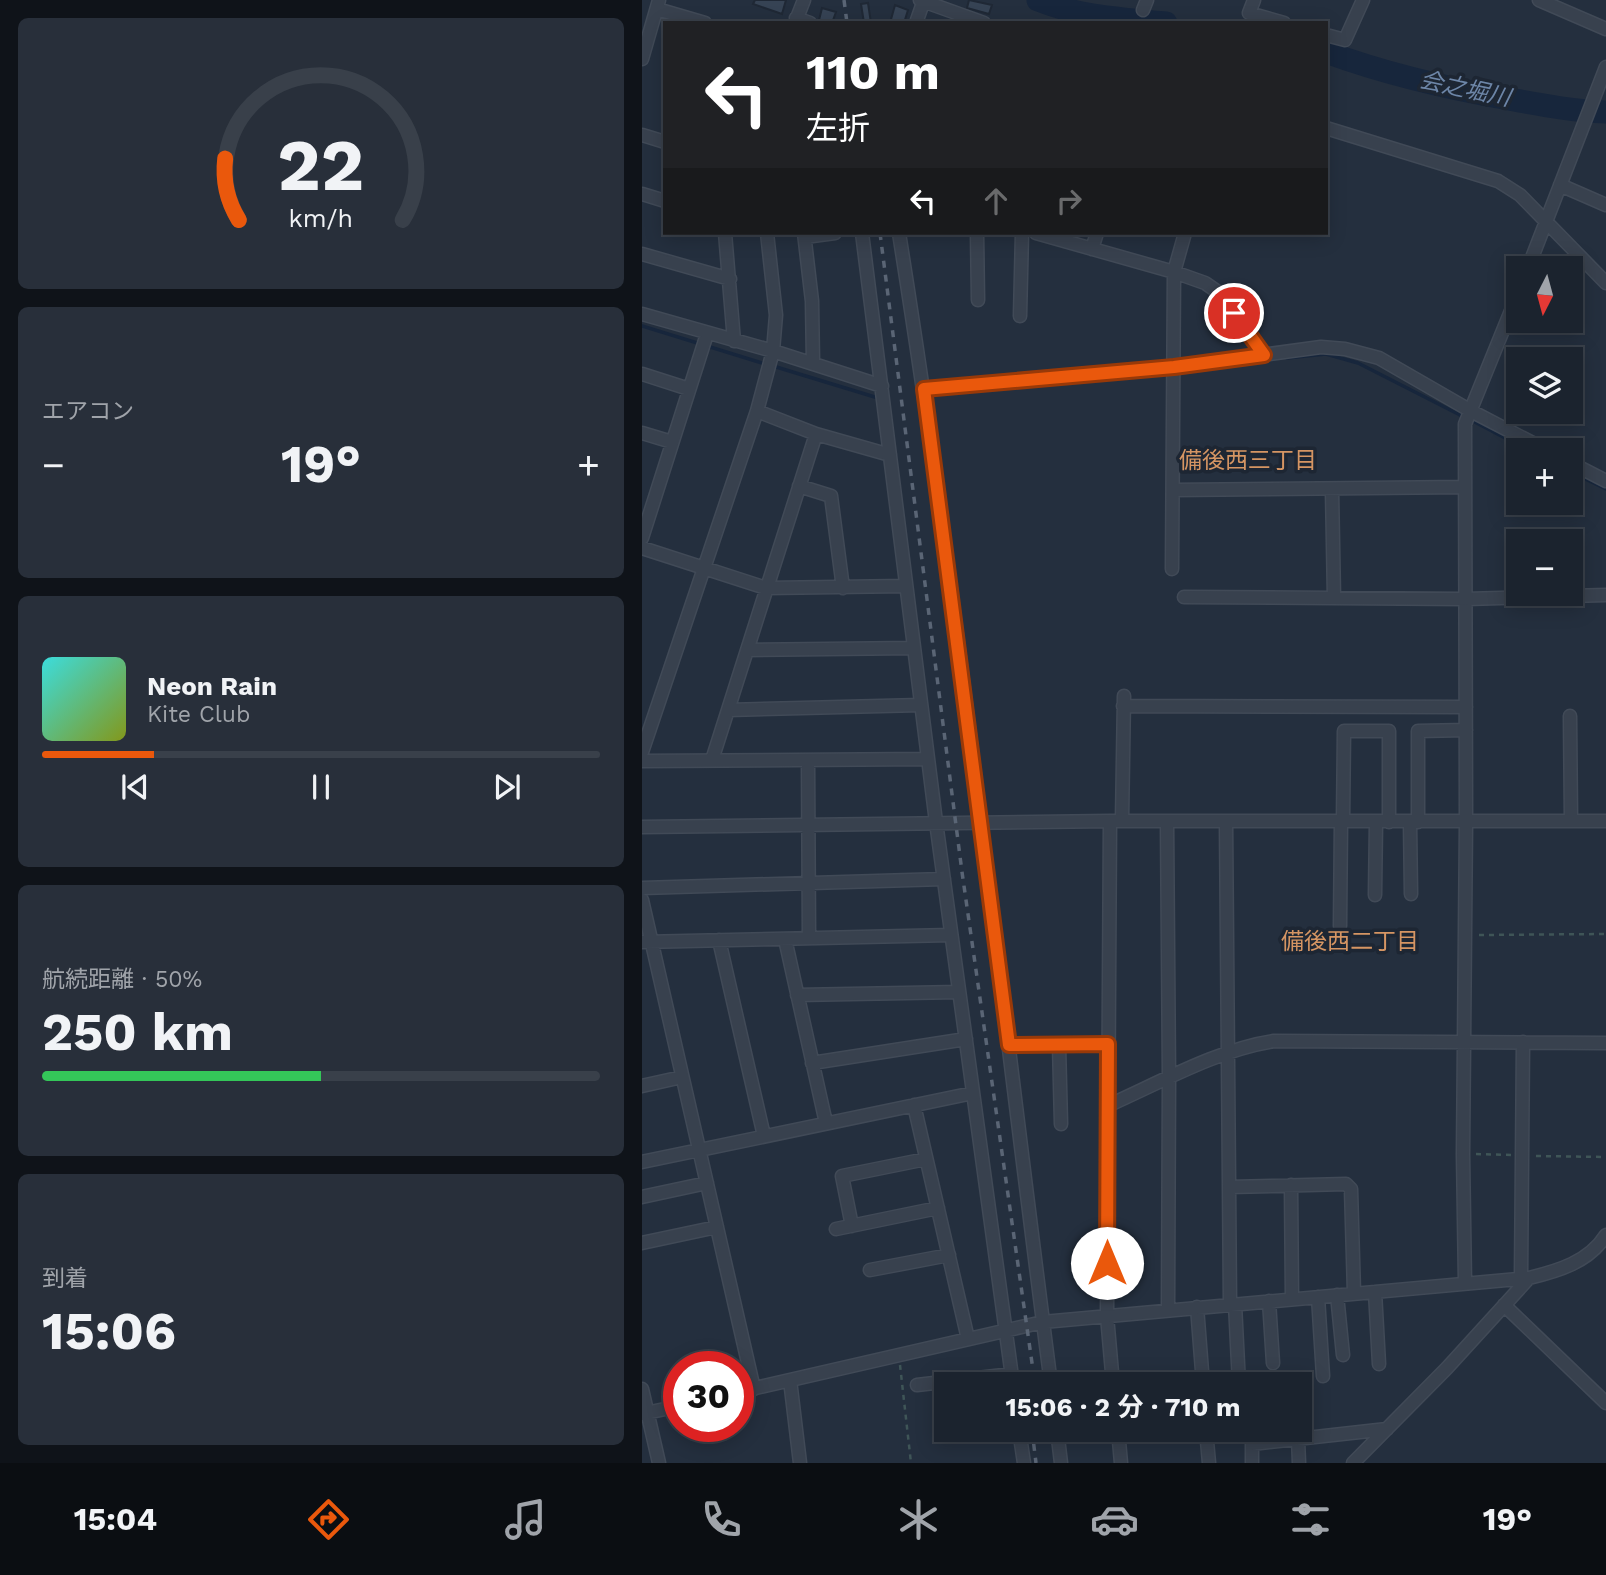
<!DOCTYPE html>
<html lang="ja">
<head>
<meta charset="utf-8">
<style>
  :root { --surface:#1b232e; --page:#282f3a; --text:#f1f3f6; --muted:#a0a4aa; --line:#39404a; --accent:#ea580c }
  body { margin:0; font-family:"Work Sans","Noto Sans JP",sans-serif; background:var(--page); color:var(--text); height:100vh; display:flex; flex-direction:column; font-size:26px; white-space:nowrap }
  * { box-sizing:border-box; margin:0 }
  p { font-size:23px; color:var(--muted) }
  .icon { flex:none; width:38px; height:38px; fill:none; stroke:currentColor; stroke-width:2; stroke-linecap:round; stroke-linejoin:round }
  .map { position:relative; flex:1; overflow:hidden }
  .sheet { display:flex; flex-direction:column; gap:18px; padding:18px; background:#0f1319; width:642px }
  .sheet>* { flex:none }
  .guide { position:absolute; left:21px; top:21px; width:665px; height:214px; border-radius:0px; box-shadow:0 4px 18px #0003,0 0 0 2px var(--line); background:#202124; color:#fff; overflow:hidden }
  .needle { width:46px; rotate:186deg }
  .fabs { position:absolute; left:864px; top:256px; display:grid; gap:14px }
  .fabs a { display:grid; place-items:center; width:77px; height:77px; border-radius:0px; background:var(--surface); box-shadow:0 4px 18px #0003,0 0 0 2px var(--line); font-size:35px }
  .speed { position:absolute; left:21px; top:1351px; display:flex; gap:14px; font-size:35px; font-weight:700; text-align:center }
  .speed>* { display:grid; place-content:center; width:91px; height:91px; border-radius:50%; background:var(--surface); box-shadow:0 4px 18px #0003,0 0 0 2px var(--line); line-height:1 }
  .speed .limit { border:10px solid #d22; background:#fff; color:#111 }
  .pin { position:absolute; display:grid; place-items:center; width:60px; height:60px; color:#fff; margin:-30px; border:4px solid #fff; border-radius:50%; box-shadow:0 2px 7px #0007 }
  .me { position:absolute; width:77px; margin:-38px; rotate:0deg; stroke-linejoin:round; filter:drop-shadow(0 0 5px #0008) }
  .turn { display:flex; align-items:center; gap:24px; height:147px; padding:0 28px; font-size:32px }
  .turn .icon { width:91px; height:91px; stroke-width:2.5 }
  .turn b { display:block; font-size:49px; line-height:60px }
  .lanes { display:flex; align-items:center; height:66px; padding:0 28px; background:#0003; justify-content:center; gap:35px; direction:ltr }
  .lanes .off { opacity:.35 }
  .big { font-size:52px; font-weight:700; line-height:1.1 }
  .sheet .tile { flex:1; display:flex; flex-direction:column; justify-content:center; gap:10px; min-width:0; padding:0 24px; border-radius:10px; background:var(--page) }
  .sheet .dial { align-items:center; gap:0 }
  .dial svg { height:182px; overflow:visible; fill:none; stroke:var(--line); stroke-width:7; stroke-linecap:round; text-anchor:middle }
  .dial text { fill:var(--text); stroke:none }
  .song { display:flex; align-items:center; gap:21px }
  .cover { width:84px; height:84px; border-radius:10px; background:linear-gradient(135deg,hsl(180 70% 55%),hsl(70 70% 35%)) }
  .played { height:7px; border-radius:4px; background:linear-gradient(90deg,var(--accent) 20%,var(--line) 20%) }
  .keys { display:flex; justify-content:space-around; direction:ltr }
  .heat { display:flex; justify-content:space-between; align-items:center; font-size:38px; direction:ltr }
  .charge { height:10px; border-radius:5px; background:linear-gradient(90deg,#34c759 50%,var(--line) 0) }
  .trip { position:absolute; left:292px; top:1372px; width:378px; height:70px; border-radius:0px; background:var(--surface); box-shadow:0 4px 18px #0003,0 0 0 2px var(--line); font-weight:700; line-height:70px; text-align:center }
  .menu { display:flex; height:112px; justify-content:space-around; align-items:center; background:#0b0e12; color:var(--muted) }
  .menu .icon { width:49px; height:49px }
  .menu .current { color:var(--accent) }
  .menu b { font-size:32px; color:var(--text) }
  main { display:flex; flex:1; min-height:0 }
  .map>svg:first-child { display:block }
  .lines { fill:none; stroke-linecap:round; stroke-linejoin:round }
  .stream { stroke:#17263c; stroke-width:3.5 }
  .river { stroke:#17263c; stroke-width:23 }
  .building { fill:#364354; stroke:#1f2835; stroke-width:2 }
  .minor-casing { stroke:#414a57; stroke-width:15 }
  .path { stroke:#3f5557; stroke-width:2.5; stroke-dasharray:5 5; stroke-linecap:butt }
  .minor { stroke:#38414e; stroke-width:12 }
  .rail { stroke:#5a6575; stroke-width:3.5; stroke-dasharray:7 7; stroke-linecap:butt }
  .route-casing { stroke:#983908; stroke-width:18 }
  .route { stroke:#ea580c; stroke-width:12 }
  .labels { text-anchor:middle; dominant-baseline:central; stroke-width:7; stroke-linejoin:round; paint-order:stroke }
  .water-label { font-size:23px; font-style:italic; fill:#6d86a8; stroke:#1d2633 }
  .neighbourhood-label { font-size:23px; fill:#d59563; stroke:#1d2633 }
</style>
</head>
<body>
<main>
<section class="sheet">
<div class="tile dial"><svg viewBox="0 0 100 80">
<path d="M14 69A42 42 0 1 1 86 69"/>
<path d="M14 69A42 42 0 0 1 8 42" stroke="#ea580c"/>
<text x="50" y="56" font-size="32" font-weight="700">22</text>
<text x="50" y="72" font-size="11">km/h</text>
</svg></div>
<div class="tile"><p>エアコン</p>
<div class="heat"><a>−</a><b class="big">19°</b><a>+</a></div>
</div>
<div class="tile">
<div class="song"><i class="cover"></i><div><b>Neon Rain</b><p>Kite Club</p></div></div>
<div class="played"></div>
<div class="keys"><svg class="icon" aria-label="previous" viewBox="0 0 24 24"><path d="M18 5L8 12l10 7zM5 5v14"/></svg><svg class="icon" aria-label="pause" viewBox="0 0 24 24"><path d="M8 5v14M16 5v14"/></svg><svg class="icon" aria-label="next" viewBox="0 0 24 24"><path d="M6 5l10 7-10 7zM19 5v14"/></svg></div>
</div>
<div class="tile"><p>航続距離 · 50%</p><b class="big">250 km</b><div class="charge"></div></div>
<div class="tile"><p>到着</p><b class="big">15:06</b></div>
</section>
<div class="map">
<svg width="964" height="1463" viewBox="0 0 964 1463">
  <rect width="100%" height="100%" fill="#242f3e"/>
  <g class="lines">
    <path class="stream" d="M0,326L123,364
      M645,358L684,354L716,363L822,417
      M131,366L236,398
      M534,372L575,367
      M829,420L886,450
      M929,472L964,489"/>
    <path class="river" d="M396,0C437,17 481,19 524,23
      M684,52C744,74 804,88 867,99C900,105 931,111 964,112"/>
  </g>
  <path class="building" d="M113,0H144L140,14L111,4Z
    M327,0L350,5L347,14L325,8Z
    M226,3L229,23H222L219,4Z
    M253,5L266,10L262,23H248Z
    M180,8L194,12L190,23L177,20Z"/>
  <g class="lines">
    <g class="minor-casing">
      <path id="minor" d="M278,0L342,23
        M612,0L607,13L642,23
        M897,0L964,29
        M15,9L63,23
        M501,10L505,0
        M154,18L168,23
        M153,23L162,0
        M274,23L282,0
        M684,35L703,40L721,0
        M0,59L17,0
        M684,128L856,181L878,195L964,283
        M0,135L23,142
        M918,185L964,205
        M0,194L23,201
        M83,233L92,341
        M162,233L170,301L171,363
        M220,233L294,822L371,1384
        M257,233C318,615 359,1000 409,1384
        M335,233L336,300
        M394,233L532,272L563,283L576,292L622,355
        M163,237L193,233
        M450,249L455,233
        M0,254L88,279
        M886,268L964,67
        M0,314L131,351L240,386
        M378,316L380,233
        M0,374L47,389
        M282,389L532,367L679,347L703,349L737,358L829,411L904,450
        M115,411L174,434L248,455
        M0,433L30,442
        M929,463L964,481
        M157,486L189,496L201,588
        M531,490L823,487
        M690,490L692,598
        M0,538L65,334
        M0,548L124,588L264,586
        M530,569L532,272L543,233
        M542,597L824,599L964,595
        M105,650L272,648
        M481,706L824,707
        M86,710L279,705
        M928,716L929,821
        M0,752L115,411L131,351L134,315L125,233
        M70,760L174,434
        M166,760L167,938
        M0,761L286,759
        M468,821L465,1316L471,1384
        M480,821L482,696
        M525,821L527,1078L526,1310
        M584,821L588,1304
        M701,821L702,731H747V822
        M768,822L769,894
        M776,822V731L824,730
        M0,827L468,821H964
        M0,888L302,879
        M733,895L734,822
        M0,900L112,1389
        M698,926L699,821
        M143,939L184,1123
        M77,940L122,1136
        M0,942L309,935
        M155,995L317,992
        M367,1045L466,1044
        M417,1045L419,1124
        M170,1063L324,1039
        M0,1086L40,1077
        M272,1105L326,1339
        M465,1106C517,1083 577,1049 632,1041L964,1043
        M0,1162L331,1093
        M649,1185L650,1299
        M587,1187L704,1184L709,1189L712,1293
        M0,1197L65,1183
        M210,1226L200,1176L284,1159
        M194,1229L296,1208
        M0,1243L75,1227
        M228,1270L307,1255
        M879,1278L881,1042
        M823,1283L821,1154L824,822L823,424L877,291
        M733,1292L737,1364
        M695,1295L701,1355
        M676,1297L681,1376
        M627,1301L631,1363
        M593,1304L597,1384
        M862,1305L964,1403
        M555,1307L561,1384
        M148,1380L158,1463
        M275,1385L370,1374
        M0,1389L17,1463
        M96,1392L401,1322L887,1278C916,1271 947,1262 964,1235
        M0,1414L37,1406
        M377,1430L382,1463
        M415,1430L419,1463
        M476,1430L479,1463
        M564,1430L567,1463
        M656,1439L657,1463
        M610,1463V1444L745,1429
        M711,1463L805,1368L887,1278"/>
    </g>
    <path class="path" d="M837,935L964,934
      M834,1154L869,1155
      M894,1156L964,1157
      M258,1365L269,1463"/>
    <use href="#minor" class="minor"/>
    <path class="rail" d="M202,0L205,23
      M238,233L320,872L393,1384
      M390,1430L394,1463"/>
  </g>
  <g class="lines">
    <g class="route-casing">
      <path id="route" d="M465,1263L466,1044L367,1045L282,389L532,367L622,355L592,313"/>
    </g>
    <use href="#route" class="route"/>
  </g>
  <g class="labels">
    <g class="water-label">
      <text transform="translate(823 89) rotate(12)">会之堀川</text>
    </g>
    <g class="neighbourhood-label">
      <text x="606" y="460">備後西三丁目</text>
      <text x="708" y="941">備後西二丁目</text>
    </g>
  </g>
</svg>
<div class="fabs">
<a><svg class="needle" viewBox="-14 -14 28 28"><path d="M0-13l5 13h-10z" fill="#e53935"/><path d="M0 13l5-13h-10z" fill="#a0a4aa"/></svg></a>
<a><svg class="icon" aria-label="layers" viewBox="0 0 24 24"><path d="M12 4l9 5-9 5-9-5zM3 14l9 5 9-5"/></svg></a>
<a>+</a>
<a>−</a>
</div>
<div class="speed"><div class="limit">30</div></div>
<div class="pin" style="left:592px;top:313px;background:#d93025"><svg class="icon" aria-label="arrive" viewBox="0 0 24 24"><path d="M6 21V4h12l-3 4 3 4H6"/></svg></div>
<svg class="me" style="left:465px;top:1263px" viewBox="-20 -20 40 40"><circle r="19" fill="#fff"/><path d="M0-13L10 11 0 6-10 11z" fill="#ea580c"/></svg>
<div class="trip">15:06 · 2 分 · 710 m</div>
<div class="guide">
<div class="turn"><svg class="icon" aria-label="left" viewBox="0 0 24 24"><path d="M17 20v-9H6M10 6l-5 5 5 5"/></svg><div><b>110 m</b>左折</div></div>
<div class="lanes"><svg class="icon" aria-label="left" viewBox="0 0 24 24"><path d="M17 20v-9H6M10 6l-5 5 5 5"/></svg><svg class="icon off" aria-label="ahead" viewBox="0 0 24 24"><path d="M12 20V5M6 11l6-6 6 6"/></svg><svg class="icon off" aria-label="right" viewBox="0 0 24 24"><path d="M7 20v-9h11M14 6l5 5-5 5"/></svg></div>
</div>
</div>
</main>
<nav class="menu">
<b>15:04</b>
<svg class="icon current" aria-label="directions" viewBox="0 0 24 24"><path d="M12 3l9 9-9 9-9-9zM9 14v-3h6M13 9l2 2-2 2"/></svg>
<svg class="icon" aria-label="music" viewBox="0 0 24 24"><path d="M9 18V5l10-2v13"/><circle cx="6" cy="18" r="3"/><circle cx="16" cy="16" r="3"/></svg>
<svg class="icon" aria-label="phone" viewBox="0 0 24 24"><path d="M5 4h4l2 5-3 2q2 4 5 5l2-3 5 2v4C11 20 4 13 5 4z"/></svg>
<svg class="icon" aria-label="climate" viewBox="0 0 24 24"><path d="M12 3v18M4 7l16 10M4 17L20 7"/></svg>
<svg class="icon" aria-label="car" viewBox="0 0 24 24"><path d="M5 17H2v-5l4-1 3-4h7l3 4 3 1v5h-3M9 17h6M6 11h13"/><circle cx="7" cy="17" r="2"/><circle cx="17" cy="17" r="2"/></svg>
<svg class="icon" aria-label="filters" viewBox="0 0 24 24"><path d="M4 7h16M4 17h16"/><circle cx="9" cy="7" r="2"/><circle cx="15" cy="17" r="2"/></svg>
<b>19°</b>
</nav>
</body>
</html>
